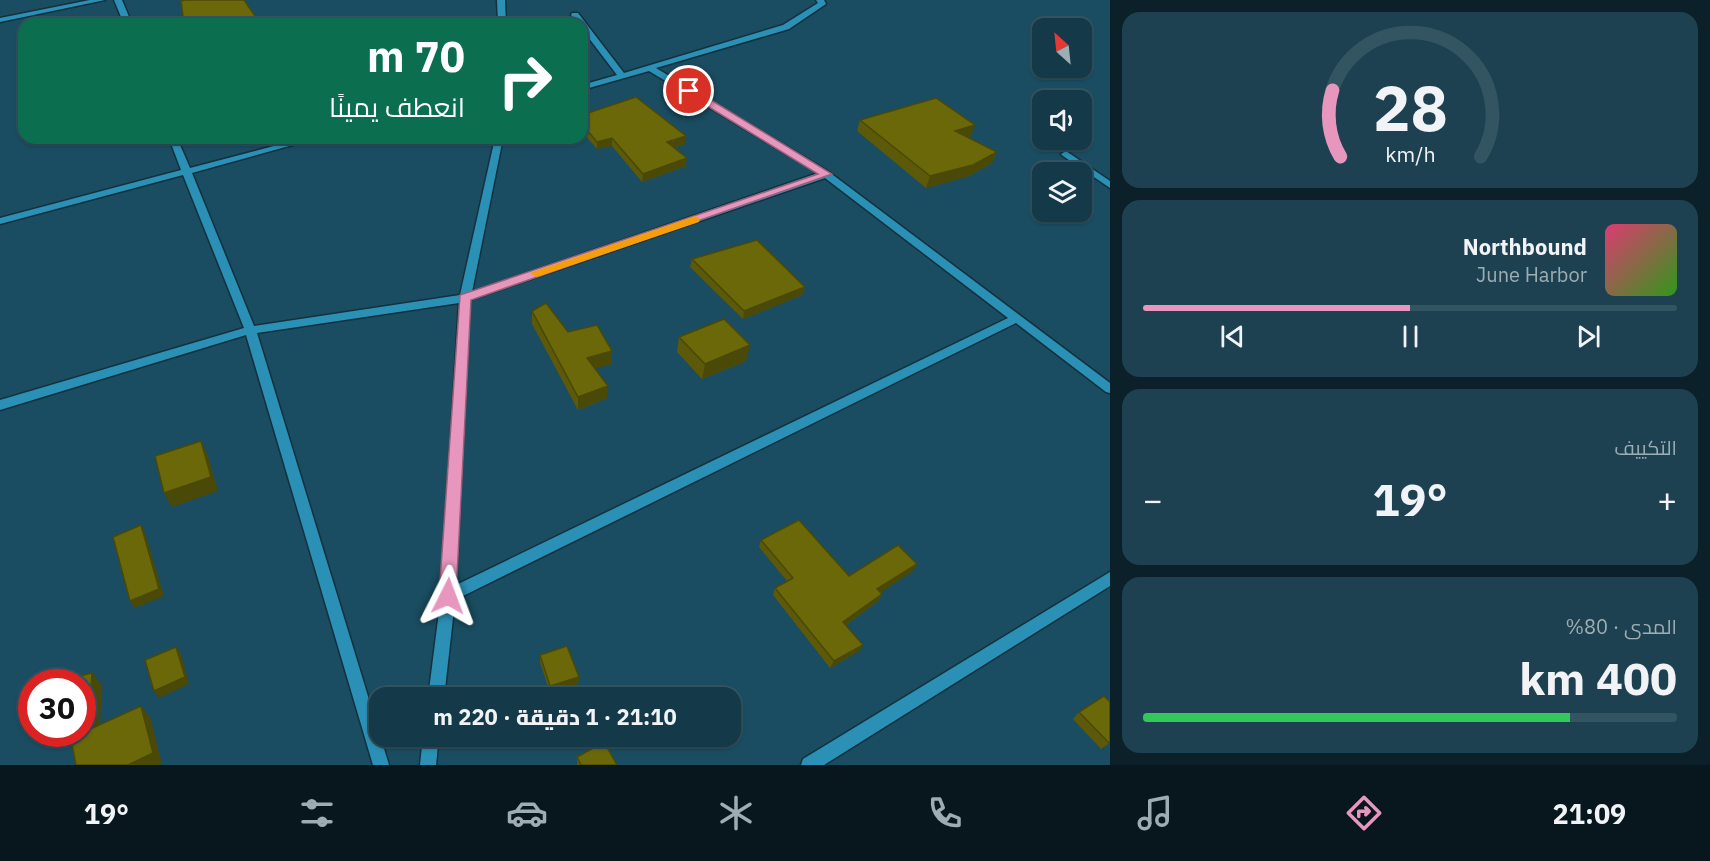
<!DOCTYPE html>
<html lang="ar">
<head>
<meta charset="utf-8">
<style>
  :root { --surface:#143a49; --page:#1d4150; --text:#f1f3f6; --muted:#9dadb4; --line:#335461; --accent:#e797bd }
  body { margin:0; font-family:"IBM Plex Sans",Cairo,sans-serif; background:var(--page); color:var(--text); direction:rtl; height:100vh; display:flex; flex-direction:column; font-size:22px; white-space:nowrap }
  * { box-sizing:border-box; margin:0 }
  p { font-size:20px; color:var(--muted) }
  .icon { flex:none; width:33px; height:33px; fill:none; stroke:currentColor; stroke-width:2; stroke-linecap:round; stroke-linejoin:round }
  .map { position:relative; flex:1; overflow:hidden; direction:ltr }
  .details { display:flex; flex-direction:column; gap:12px; padding:12px; background:#0b2028; width:600px }
  .details>* { flex:none }
  .hud { position:absolute; left:18px; top:18px; width:570px; height:126px; border-radius:18px; box-shadow:0 2px 4px #0004,0 0 0 2px var(--line); direction:rtl; background:#0b6e4f; color:#fff; overflow:hidden }
  .needle { width:39px; rotate:333deg }
  .controls { position:absolute; left:1032px; top:18px; display:grid; gap:12px }
  .controls a { display:grid; place-items:center; width:60px; height:60px; border-radius:12px; background:var(--surface); box-shadow:0 2px 4px #0004,0 0 0 2px var(--line); font-size:30px }
  .speed { position:absolute; left:18px; top:669px; display:flex; gap:12px; font-size:30px; font-weight:700; text-align:center }
  .speed>* { display:grid; place-content:center; width:78px; height:78px; border-radius:50%; background:var(--surface); box-shadow:0 2px 4px #0004,0 0 0 2px var(--line); line-height:1 }
  .speed .limit { border:9px solid #d22; background:#fff; color:#111 }
  .pin { position:absolute; display:grid; place-items:center; width:51px; height:51px; color:#fff; margin:-26px; border:3px solid #fff; border-radius:50%; box-shadow:0 2px 6px #0007 }
  .me { position:absolute; width:66px; margin:-33px; rotate:3deg; stroke-linejoin:round; filter:drop-shadow(0 0 4px #0008) }
  .turn { display:flex; align-items:center; gap:21px; height:126px; padding:0 24px; font-size:27px }
  .turn .icon { width:78px; height:78px; stroke-width:2.5 }
  .turn b { display:block; font-size:42px; line-height:51px }
  .big { font-size:45px; font-weight:800; line-height:1.1 }
  .details .widget { flex:1; display:flex; flex-direction:column; justify-content:center; gap:9px; min-width:0; padding:0 21px; border-radius:18px; background:var(--page) }
  .details .dial { align-items:center; gap:0 }
  .dial svg { height:156px; overflow:visible; fill:none; stroke:var(--line); stroke-width:7; stroke-linecap:round; text-anchor:middle }
  .dial text { fill:var(--text); stroke:none }
  .song { display:flex; align-items:center; gap:18px }
  .cover { width:72px; height:72px; border-radius:9px; background:linear-gradient(135deg,hsl(340 70% 55%),hsl(110 70% 35%)) }
  .played { height:6px; border-radius:3px; background:linear-gradient(90deg,var(--accent) 50%,var(--line) 50%) }
  .keys { display:flex; justify-content:space-around; direction:ltr }
  .heat { display:flex; justify-content:space-between; align-items:center; font-size:33px; direction:ltr }
  .charge { height:9px; border-radius:4px; background:linear-gradient(90deg,#34c759 80%,var(--line) 0) }
  .trip { position:absolute; left:369px; top:687px; width:372px; height:60px; border-radius:18px; background:var(--surface); box-shadow:0 2px 4px #0004,0 0 0 2px var(--line); font-weight:800; line-height:60px; text-align:center; direction:rtl }
  .menu { display:flex; height:96px; justify-content:space-around; align-items:center; background:#08171d; color:var(--muted) }
  .menu .icon { width:42px; height:42px }
  .menu .current { color:var(--accent) }
  .menu b { font-size:27px; color:var(--text) }
  main { display:flex; flex:1; min-height:0 }
  .map>svg:first-child { display:block }
  .lines { fill:none; stroke-linecap:round; stroke-linejoin:round }
  .street-casing { stroke:#13313d; stroke-width:3 }
  .street { fill:#2b90b5; fill-rule:evenodd }
  .wall { fill:#5c5909 }
  .shaded-wall { fill:#4b4907 }
  .building { fill:#6b680a; stroke:#4b4907; stroke-width:1.5 }
  .route { fill:#e797bd; stroke:#96627b; stroke-width:1.5 }
  .slow { fill:#f59e0b }
</style>
</head>
<body>
<main>
<section class="details">
<div class="widget dial"><svg viewBox="0 0 100 80">
<path d="M14 69A42 42 0 1 1 86 69"/>
<path d="M14 69A42 42 0 0 1 10 35" stroke="#e797bd"/>
<text x="50" y="56" font-size="32" font-weight="700">28</text>
<text x="50" y="72" font-size="11">km/h</text>
</svg></div>
<div class="widget">
<div class="song"><i class="cover"></i><div><b>Northbound</b><p>June Harbor</p></div></div>
<div class="played"></div>
<div class="keys"><svg class="icon" aria-label="previous" viewBox="0 0 24 24"><path d="M18 5L8 12l10 7zM5 5v14"/></svg><svg class="icon" aria-label="pause" viewBox="0 0 24 24"><path d="M8 5v14M16 5v14"/></svg><svg class="icon" aria-label="next" viewBox="0 0 24 24"><path d="M6 5l10 7-10 7zM19 5v14"/></svg></div>
</div>
<div class="widget"><p>التكييف</p>
<div class="heat"><a>−</a><b class="big">19°</b><a>+</a></div>
</div>
<div class="widget"><p>المدى · 80%</p><b class="big">400 km</b><div class="charge"></div></div>
</section>
<div class="map">
<svg width="1110" height="765" viewBox="0 0 1110 765">
  <rect width="100%" height="100%" fill="#1a4d61"/>
  <g class="lines">
    <g class="street-casing">
      <path id="street" d="M90,0H105L0,22V18Z
        M114,0H122L132,24H124Z
        M497,0H505L506,24H498Z
        M816,0H824L826,4L789,29L656,68L829,172L1110,383V393L1106,392L1016,323L455,600L444,698H428L441,596L459,303L257,333L389,765H373L246,335L0,410V400L244,328L183,175L0,224V218L181,170L169,138H177L190,168L304,138H318L192,173L254,326L460,295L495,138H503L472,292L818,173L649,71L582,90V85L617,75L582,29V24H578L571,15L572,13H578L624,73L783,25L818,3ZM825,178L1008,318L456,585L470,300Z
        M1066,151L1110,181V188L1063,156L1061,154Z
        M1110,572V586L824,765H801L803,759Z
        M423,736H439L436,765H420Z"/>
    </g>
    <use href="#street" class="street"/>
  </g>
  <path class="wall" d="M582,115L685,144L673,148L686,166L642,182L612,146L597,149L582,132Z
    M860,120L971,136L967,137L997,152L992,163L969,176L926,188L857,131Z
    M692,259L805,287L802,295L743,319L690,267Z
    M532,311L568,332L612,364L595,368L607,398L578,410L532,324Z
    M679,337L746,361L702,379L677,352Z
    M761,540L849,576L913,571L880,592L882,594L878,601L846,625L863,645L859,651L830,668L773,595L775,588L787,581L759,547Z
    M540,655L579,677L578,684L550,693L540,662Z
    M1079,712L1110,743L1101,749L1073,719Z
    M577,757L617,765H577Z"/>
  <path class="shaded-wall" d="M257,19L259,24H225Z
    M975,125L971,136L951,142L955,131Z
    M686,136L685,144L666,150L667,142Z
    M612,138V146L597,149V142Z
    M997,152L992,163L969,176L926,188L930,176Z
    M687,158L686,166L642,182L643,174Z
    M805,287L802,295L743,319L744,311Z
    M750,345L746,361L702,379L705,364Z
    M612,351V364L587,371V358Z
    M608,386L607,398L578,410V397Z
    M201,441L208,456L218,491L172,507L164,493Z
    M141,525L145,533L164,596L135,608L130,601Z
    M917,564L913,571L874,597L877,589Z
    M882,594L878,601L840,629L843,622Z
    M863,645L859,651L830,668L834,661Z
    M176,647L181,654L189,684L159,698L154,691Z
    M92,673L102,685L99,741L88,730Z
    M579,677L578,684L550,693V686Z
    M141,706L150,717L162,764L159,765H128Z"/>
  <path class="building" d="M185,0H244L257,19L225,24H184L181,1Z
    M24,40V60L18,41Z
    M636,97L686,136L667,142L687,158L643,174L612,138L597,142L582,124V115Z
    M936,98L975,125L955,131L997,152L973,165L930,176L860,120Z
    M757,240L805,287L744,311L692,259Z
    M546,303L568,332L597,325L612,351L587,358L608,386L578,397L532,311Z
    M724,319L750,345L705,364L679,337Z
    M201,441L211,477L164,493L155,456Z
    M799,520L849,576L898,545L917,564L877,589L882,594L843,622L863,645L834,661L775,588L793,578L761,540Z
    M141,525L159,589L130,601L113,537Z
    M567,646L579,677L550,686L540,655Z
    M176,647L185,677L154,691L145,660Z
    M92,673L88,730L141,706L153,753L128,765H76L70,734H82V682H60L59,681Z
    M1104,696L1110,702V742L1109,743L1079,712Z
    M604,742L617,765H581L577,757Z"/>
  <path class="route" d="M686,89H693L832,174L471,300L456,596L454,601L448,603L442,601L439,596L460,295L818,174L686,93Z"/>
  <path class="slow" d="M695,216L700,219L699,222L540,276L536,277L530,273Z"/>
</svg>
<div class="controls">
<a><svg class="needle" viewBox="-14 -14 28 28"><path d="M0-13l5 13h-10z" fill="#e53935"/><path d="M0 13l5-13h-10z" fill="#9dadb4"/></svg></a>
<a><svg class="icon" aria-label="sound" viewBox="0 0 24 24"><path d="M4 9h4l5-4v14l-5-4H4zM17 9q2 3 0 6"/></svg></a>
<a><svg class="icon" aria-label="layers" viewBox="0 0 24 24"><path d="M12 4l9 5-9 5-9-5zM3 14l9 5 9-5"/></svg></a>
</div>
<div class="speed"><div class="limit">30</div></div>
<div class="pin" style="left:689px;top:91px;background:#d93025"><svg class="icon" aria-label="arrive" viewBox="0 0 24 24"><path d="M6 21V4h12l-3 4 3 4H6"/></svg></div>
<svg class="me" style="left:448px;top:596px" viewBox="-20 -20 40 40"><path d="M0-17L14 15 0 8-14 15z" fill="#e797bd" stroke="#fff" stroke-width="4"/></svg>
<div class="trip">21:10 · 1 دقيقة · 220 m</div>
<div class="hud">
<div class="turn"><svg class="icon" aria-label="right" viewBox="0 0 24 24"><path d="M7 20v-9h11M14 6l5 5-5 5"/></svg><div><b>70 m</b>انعطف يمينًا</div></div>
</div>
</div>
</main>
<nav class="menu">
<b>21:09</b>
<svg class="icon current" aria-label="directions" viewBox="0 0 24 24"><path d="M12 3l9 9-9 9-9-9zM9 14v-3h6M13 9l2 2-2 2"/></svg>
<svg class="icon" aria-label="music" viewBox="0 0 24 24"><path d="M9 18V5l10-2v13"/><circle cx="6" cy="18" r="3"/><circle cx="16" cy="16" r="3"/></svg>
<svg class="icon" aria-label="phone" viewBox="0 0 24 24"><path d="M5 4h4l2 5-3 2q2 4 5 5l2-3 5 2v4C11 20 4 13 5 4z"/></svg>
<svg class="icon" aria-label="climate" viewBox="0 0 24 24"><path d="M12 3v18M4 7l16 10M4 17L20 7"/></svg>
<svg class="icon" aria-label="car" viewBox="0 0 24 24"><path d="M5 17H2v-5l4-1 3-4h7l3 4 3 1v5h-3M9 17h6M6 11h13"/><circle cx="7" cy="17" r="2"/><circle cx="17" cy="17" r="2"/></svg>
<svg class="icon" aria-label="filters" viewBox="0 0 24 24"><path d="M4 7h16M4 17h16"/><circle cx="9" cy="7" r="2"/><circle cx="15" cy="17" r="2"/></svg>
<b>19°</b>
</nav>
</body>
</html>
